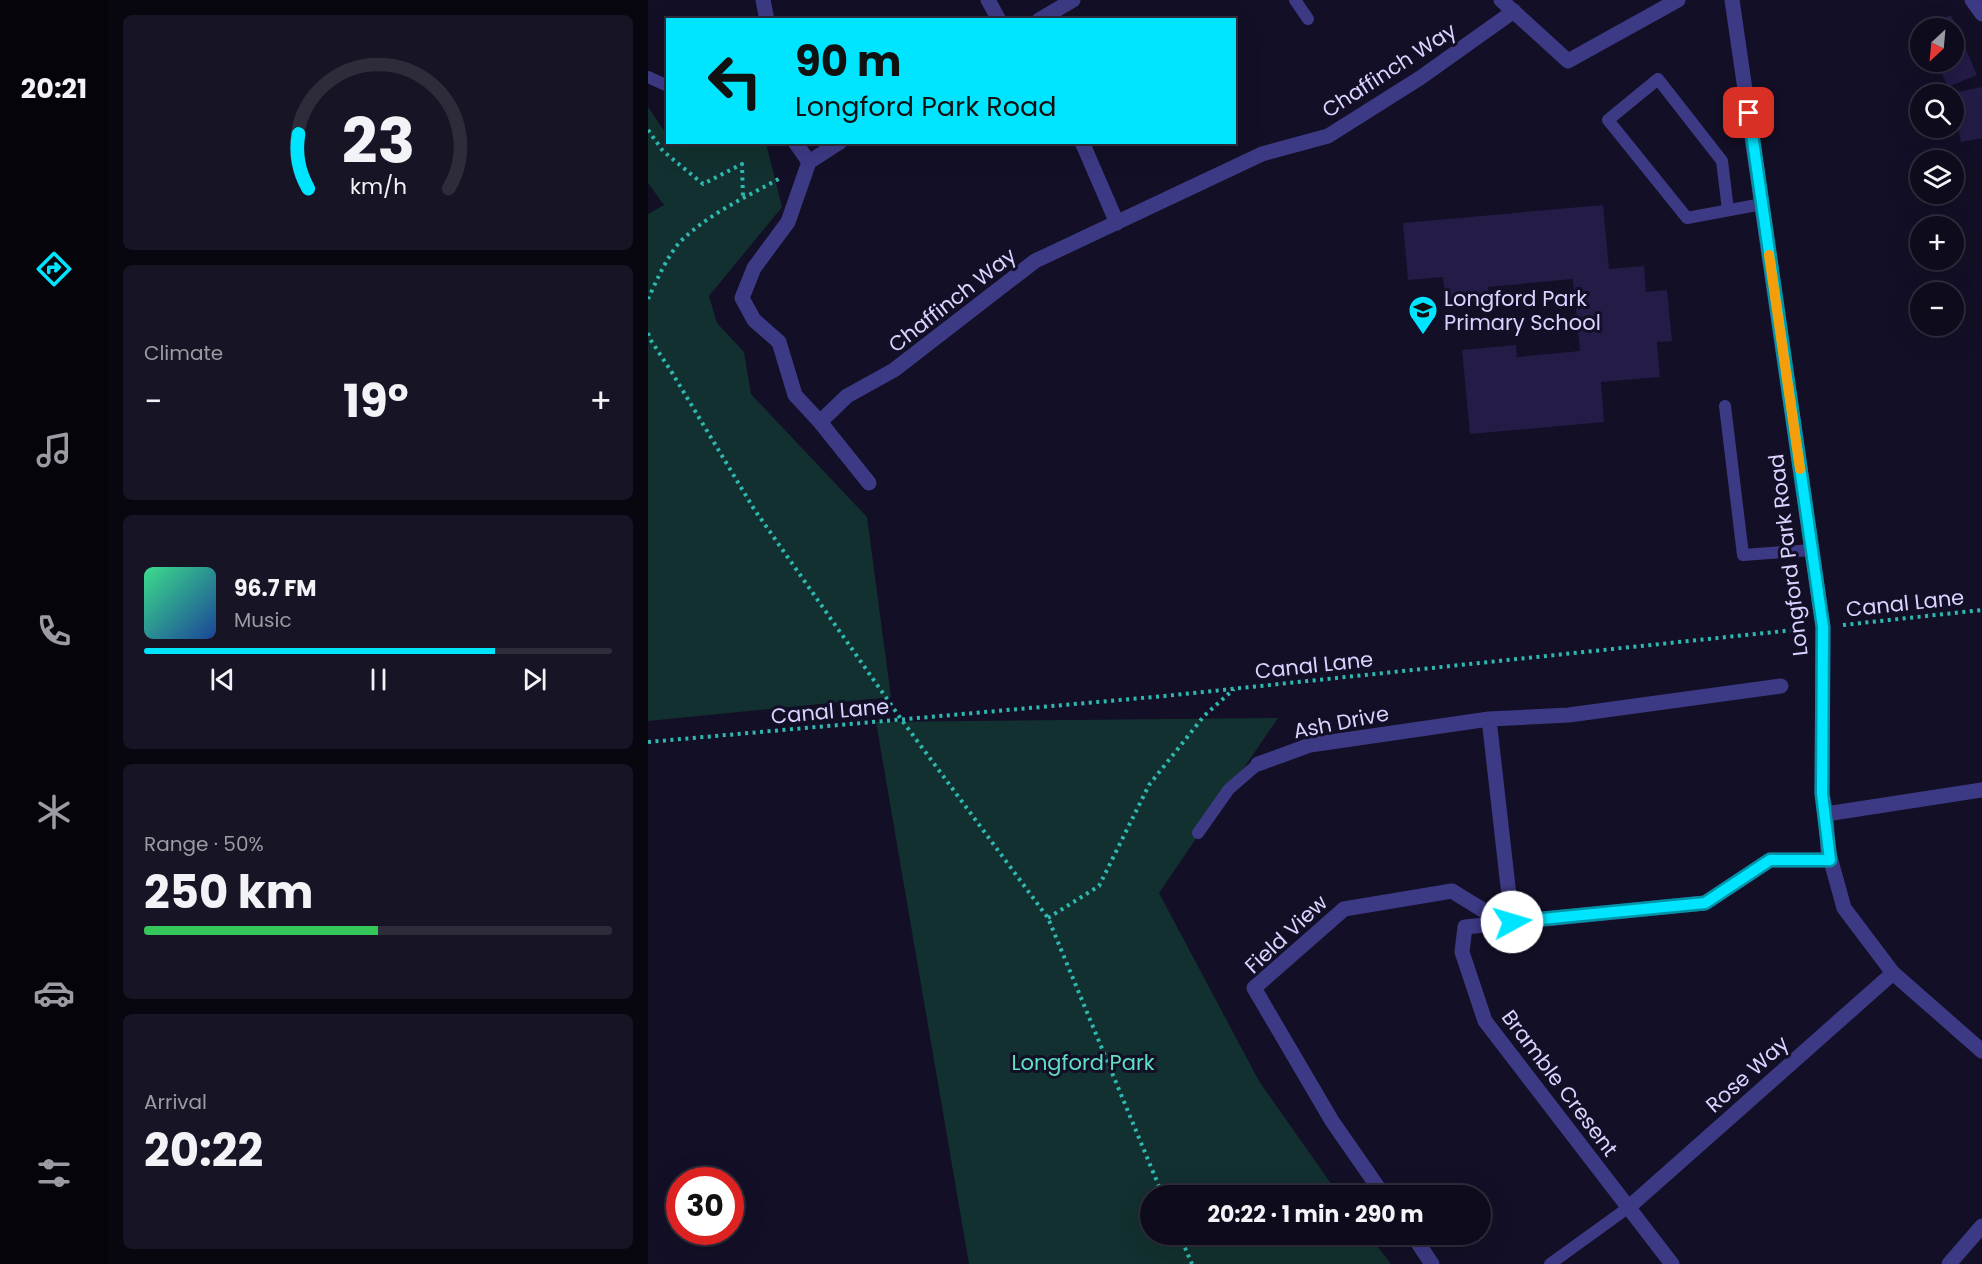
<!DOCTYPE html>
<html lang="en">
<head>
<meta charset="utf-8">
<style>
  :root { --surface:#0e0b1c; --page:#171425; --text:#f1f3f6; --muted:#9b9ba3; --line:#2e2b3b; --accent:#00e5ff }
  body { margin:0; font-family:Poppins,sans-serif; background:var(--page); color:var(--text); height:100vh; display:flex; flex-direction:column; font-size:22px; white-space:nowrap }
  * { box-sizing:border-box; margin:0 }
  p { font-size:20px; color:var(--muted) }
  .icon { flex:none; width:33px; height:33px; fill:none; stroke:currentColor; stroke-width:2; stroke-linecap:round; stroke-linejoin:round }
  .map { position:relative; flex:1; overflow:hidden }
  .drawer { display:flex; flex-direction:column; gap:15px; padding:15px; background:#08060f; width:540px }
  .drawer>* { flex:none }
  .hud { position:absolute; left:18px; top:18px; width:570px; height:126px; border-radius:0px; box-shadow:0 6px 24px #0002,0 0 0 2px var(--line); background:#00e5ff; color:#111; overflow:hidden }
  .needle { width:39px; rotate:206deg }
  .buttons { position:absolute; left:1262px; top:18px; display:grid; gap:12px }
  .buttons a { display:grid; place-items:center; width:54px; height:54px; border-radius:50%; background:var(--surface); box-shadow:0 6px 24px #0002,0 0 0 2px var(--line); font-size:30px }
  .speed { position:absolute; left:18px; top:1167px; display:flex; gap:12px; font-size:30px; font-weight:700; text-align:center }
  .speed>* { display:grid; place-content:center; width:78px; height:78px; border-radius:50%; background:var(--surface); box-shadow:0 6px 24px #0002,0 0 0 2px var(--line); line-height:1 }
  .speed .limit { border:9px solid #d22; background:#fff; color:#111 }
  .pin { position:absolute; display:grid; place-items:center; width:51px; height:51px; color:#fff; margin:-26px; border-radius:12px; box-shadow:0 3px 9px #0006 }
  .me { position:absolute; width:66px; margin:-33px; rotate:84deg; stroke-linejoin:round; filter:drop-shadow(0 0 4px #0008) }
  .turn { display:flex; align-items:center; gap:21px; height:126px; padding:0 30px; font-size:27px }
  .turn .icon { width:78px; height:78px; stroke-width:2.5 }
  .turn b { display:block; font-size:42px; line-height:51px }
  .big { font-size:45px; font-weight:700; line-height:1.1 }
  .drawer .widget { flex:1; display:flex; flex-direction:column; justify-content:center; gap:9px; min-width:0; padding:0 21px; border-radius:9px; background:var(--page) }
  .drawer .dial { align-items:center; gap:0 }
  .dial svg { height:156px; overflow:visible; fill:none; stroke:var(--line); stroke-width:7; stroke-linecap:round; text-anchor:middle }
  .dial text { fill:var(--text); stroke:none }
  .song { display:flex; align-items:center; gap:18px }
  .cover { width:72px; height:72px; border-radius:9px; background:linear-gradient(135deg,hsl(150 70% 55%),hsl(220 70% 35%)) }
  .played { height:6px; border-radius:3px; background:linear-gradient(90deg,var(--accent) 75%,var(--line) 75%) }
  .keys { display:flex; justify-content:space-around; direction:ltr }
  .heat { display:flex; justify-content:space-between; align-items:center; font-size:33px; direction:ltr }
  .charge { height:9px; border-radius:4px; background:linear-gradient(90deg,#34c759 50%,var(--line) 0) }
  .trip { position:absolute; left:492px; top:1185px; width:351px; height:60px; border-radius:30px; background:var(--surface); box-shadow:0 6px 24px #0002,0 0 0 2px var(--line); font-weight:700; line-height:60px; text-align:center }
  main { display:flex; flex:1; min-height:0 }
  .menu { display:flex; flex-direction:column; width:108px; justify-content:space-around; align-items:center; background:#06040b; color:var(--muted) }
  .menu .icon { width:42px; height:42px }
  .menu .on { color:var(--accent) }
  .menu b { font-size:27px; color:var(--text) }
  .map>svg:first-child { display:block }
  .green { fill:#12302f }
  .building { fill:#241b47 }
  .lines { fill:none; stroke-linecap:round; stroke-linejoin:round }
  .path { stroke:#2fb8b0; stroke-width:4; stroke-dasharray:3 4.5; stroke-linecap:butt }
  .service { stroke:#3d3a85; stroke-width:12 }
  .minor { stroke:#3d3a85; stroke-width:15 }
  .route-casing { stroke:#0095a6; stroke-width:15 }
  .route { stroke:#00e5ff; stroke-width:10 }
  .slow { stroke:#f59e0b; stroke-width:10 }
  .labels { text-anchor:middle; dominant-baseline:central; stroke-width:6; stroke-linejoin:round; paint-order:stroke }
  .street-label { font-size:21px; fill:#d9d4ff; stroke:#130f26 }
  .poi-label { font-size:21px; fill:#d9d4ff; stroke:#130f26; text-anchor:start }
  .park-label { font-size:21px; fill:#5fe0c0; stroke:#130f26 }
</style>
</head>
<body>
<main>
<nav class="menu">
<b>20:21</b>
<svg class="icon on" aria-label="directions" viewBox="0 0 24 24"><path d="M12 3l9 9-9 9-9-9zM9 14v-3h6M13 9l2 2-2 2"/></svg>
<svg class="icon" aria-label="music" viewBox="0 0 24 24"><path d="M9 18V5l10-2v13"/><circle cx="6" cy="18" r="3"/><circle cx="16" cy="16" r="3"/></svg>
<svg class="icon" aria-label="phone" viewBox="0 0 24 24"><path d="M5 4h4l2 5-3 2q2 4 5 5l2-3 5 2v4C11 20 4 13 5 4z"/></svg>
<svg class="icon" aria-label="climate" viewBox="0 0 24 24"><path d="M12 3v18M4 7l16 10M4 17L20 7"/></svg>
<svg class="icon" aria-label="car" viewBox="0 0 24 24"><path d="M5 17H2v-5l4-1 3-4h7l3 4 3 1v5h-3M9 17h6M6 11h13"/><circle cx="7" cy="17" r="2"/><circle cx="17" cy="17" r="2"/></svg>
<svg class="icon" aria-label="filters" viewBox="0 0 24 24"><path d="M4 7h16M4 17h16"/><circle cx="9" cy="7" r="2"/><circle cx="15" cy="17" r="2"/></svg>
</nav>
<section class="drawer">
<div class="widget dial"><svg viewBox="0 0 100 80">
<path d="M14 69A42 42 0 1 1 86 69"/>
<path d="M14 69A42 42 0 0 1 9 41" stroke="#00e5ff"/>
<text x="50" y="56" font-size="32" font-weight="700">23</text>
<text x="50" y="72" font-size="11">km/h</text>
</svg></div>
<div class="widget"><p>Climate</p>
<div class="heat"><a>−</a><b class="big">19°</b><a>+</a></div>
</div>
<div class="widget">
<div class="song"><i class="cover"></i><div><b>96.7 FM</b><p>Music</p></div></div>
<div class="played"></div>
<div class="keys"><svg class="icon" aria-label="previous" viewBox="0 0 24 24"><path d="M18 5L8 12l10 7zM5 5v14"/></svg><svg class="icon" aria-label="pause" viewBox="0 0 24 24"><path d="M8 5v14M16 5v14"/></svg><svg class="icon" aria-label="next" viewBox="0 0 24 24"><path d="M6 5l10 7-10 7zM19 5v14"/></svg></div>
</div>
<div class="widget"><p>Range · 50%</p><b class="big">250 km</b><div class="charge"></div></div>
<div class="widget"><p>Arrival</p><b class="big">20:22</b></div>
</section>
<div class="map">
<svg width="1334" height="1264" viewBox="0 0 1334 1264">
  <rect width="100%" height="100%" fill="#130f26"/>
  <path class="green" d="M0,107L19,135L20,142L118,143L134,207L61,296L69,323L96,352L103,394L219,517L243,697L0,721V214L16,205L0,183Z
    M630,718L511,893L611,1081L691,1195L502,1196V1234L721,1235L743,1264H321L228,722Z"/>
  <path class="building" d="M1303,15L1329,75L1300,87L1289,62H1305V28H1273Z
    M1334,87V138L1313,142L1305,105V93Z
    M955,205L961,269L996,266L998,292L1019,290L1024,341L1009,342L1012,377L953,382L956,422L822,434L814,350L868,345L869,357L932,351L925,279L840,287L842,301L798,305L795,277L760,280L755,223Z"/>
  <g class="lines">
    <path class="path" d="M0,130L15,151L55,184L94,164L95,199
      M0,299C8,282 19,256 32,242C61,213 99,197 134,177
      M0,333L2,339L23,371L106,509L253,719L400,918L515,1196
      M1195,625L1334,610
      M0,742L517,696L1155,629
      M400,918L451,886L501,785L556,716L586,689
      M531,1234L544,1264"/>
    <path class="service" d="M647,0L660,19
      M0,77L20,86
      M1080,210L1074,161L1010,79L960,120L1039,218L1114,204
      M1077,406L1095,555L1164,550
      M550,833L581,789L610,764
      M902,1264L981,1207"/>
    <path class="minor" d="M115,0L119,20
      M340,0L351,20
      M853,0L920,61L1030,0
      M1084,0L1175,627L1174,793L1178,814L1180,850L1196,908L1245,973L1334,1051
      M1324,0L1334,14
      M391,20L425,0
      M147,142L161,162
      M434,142L469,223
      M161,162L140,222L106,268L94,298L106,320L131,342L147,395L172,422L221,483
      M161,162L192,142
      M172,422L199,396L246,370L387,261L614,154L680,136L772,78L866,11
      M610,764L662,745L841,719
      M1178,814L1334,790
      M864,922L841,719L921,715L1133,686
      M736,1196L684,1121L606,988L696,909L804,891L856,923
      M981,1207L1245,973
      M764,1234L784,1264
      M1024,1264L837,1021L814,952L817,927L1057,903L1122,860H1182
      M1301,1264L1334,1226"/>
  </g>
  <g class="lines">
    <g class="route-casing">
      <path id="route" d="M864,922L1057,903L1122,860H1182L1174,794L1175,627L1101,113"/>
    </g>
    <use href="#route" class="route"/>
    <path class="slow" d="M1121,255L1152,469"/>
  </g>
  <defs>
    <g id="school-pin" transform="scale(1.5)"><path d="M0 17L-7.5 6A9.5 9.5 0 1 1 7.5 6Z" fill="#00e5ff" stroke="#130f26"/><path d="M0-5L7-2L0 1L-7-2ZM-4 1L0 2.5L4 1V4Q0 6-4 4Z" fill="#111"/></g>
  </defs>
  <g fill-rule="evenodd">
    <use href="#school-pin" x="775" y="310"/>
  </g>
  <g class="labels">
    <g class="street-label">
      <text transform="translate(741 70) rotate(-33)">Chaffinch Way</text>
      <text transform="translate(304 300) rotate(-38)">Chaffinch Way</text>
      <text transform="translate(1140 555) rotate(-97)">Longford Park Road</text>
      <text transform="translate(1257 603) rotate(-6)">Canal Lane</text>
      <text transform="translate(666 665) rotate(-6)">Canal Lane</text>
      <text transform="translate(182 711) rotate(-5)">Canal Lane</text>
      <text transform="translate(693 722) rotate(-11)">Ash Drive</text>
      <text transform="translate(638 934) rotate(-43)">Field View</text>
      <text transform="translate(1099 1074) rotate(-42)">Rose Way</text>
      <text transform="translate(912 1083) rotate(53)">Bramble Cresent</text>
    </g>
    <g class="poi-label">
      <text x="796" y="298">Longford Park<tspan x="796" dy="24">Primary School</tspan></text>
    </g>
    <g class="park-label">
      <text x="435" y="1062">Longford Park</text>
    </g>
  </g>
</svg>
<div class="buttons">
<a><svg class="needle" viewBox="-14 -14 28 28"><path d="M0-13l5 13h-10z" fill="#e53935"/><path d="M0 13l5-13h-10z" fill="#9b9ba3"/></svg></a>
<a><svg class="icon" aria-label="search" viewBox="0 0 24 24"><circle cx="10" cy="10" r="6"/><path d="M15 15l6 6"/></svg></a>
<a><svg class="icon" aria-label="layers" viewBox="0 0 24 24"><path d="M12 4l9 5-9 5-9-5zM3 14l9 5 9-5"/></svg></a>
<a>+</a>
<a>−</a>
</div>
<div class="speed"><div class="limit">30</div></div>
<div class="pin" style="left:1101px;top:113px;background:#d93025"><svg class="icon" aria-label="arrive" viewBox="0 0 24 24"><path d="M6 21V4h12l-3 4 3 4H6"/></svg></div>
<svg class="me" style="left:864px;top:922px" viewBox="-20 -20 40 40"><circle r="19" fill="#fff"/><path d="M0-13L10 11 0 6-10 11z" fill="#00e5ff"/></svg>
<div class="trip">20:22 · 1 min · 290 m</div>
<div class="hud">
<div class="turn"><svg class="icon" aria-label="left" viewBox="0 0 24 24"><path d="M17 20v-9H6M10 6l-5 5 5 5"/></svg><div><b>90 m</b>Longford Park Road</div></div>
</div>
</div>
</main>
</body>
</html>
